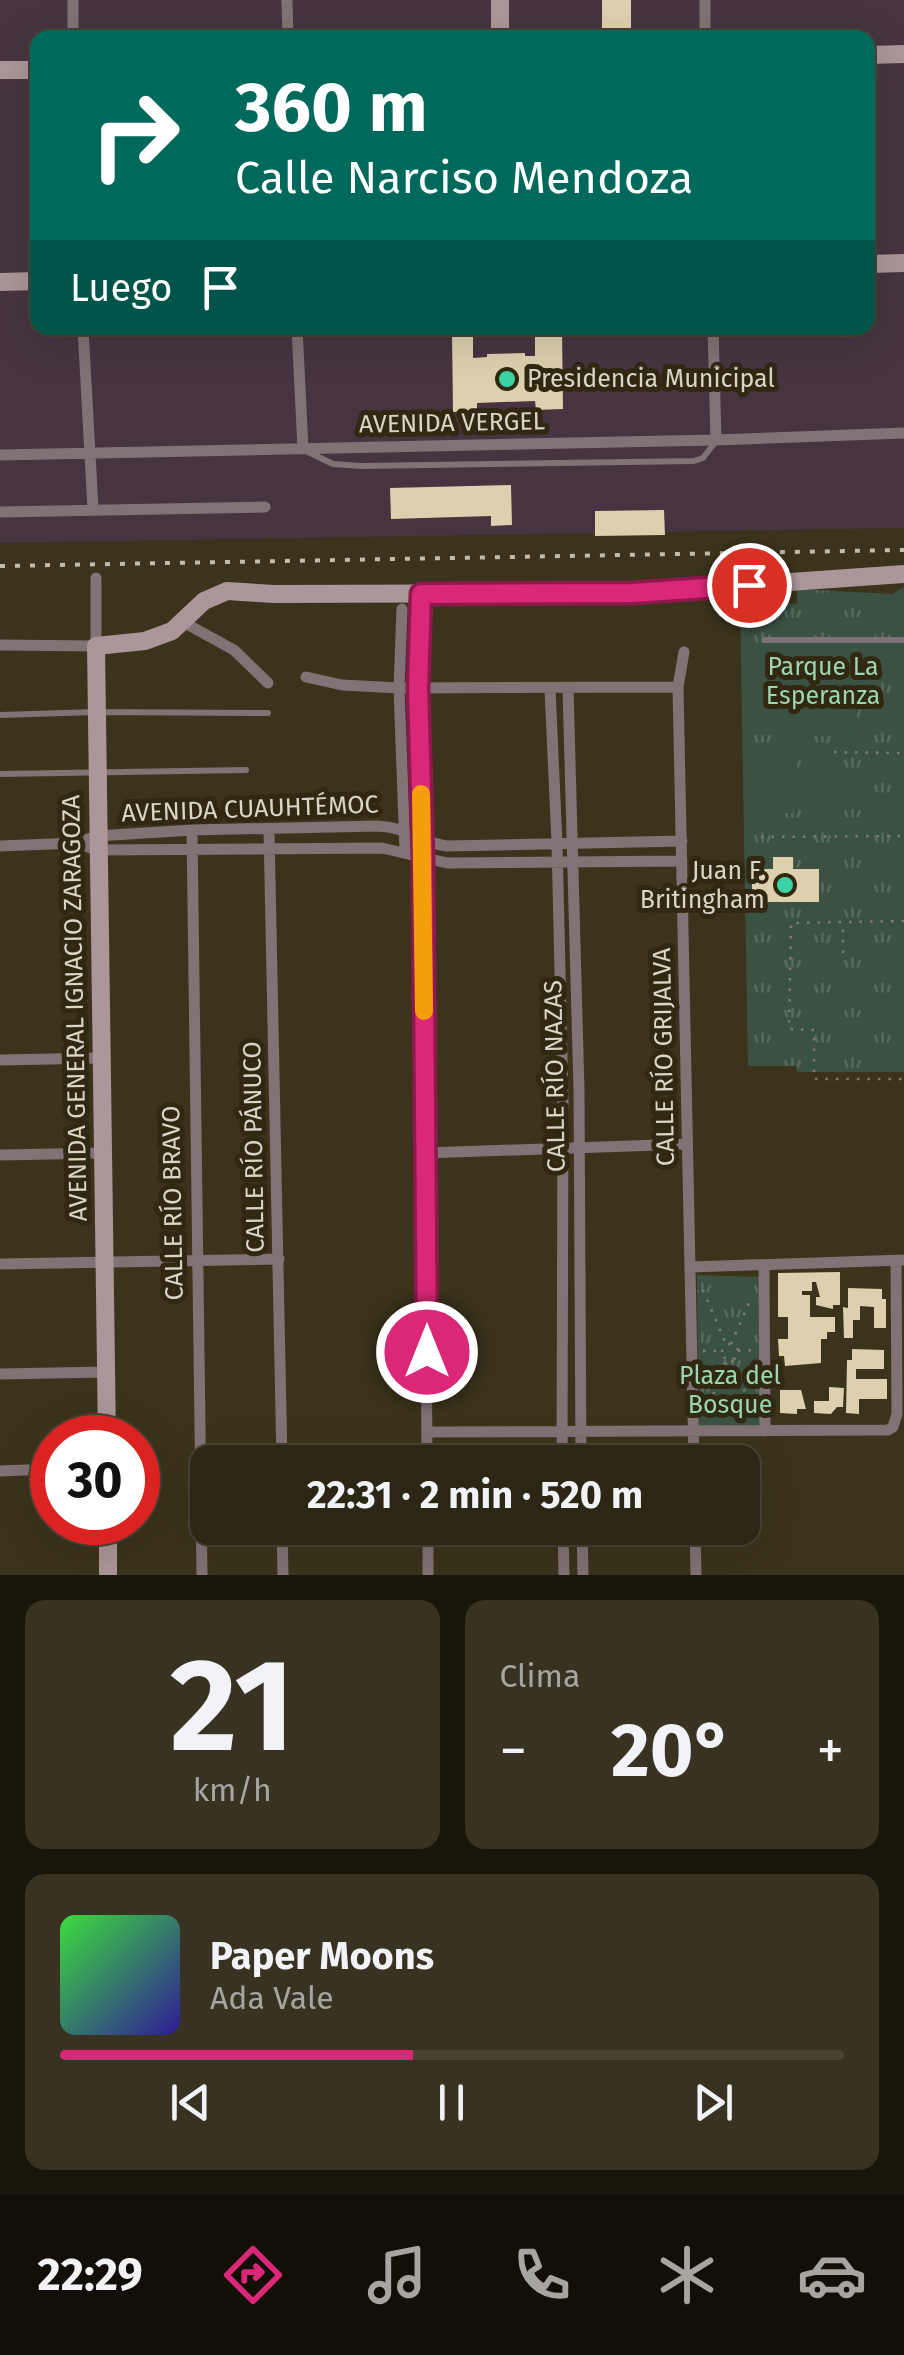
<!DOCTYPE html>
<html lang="es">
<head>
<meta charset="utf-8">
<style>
  :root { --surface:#2c2614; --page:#383222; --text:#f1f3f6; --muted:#a6a5a0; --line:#484334; --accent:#db2777 }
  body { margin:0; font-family:"Fira Sans",sans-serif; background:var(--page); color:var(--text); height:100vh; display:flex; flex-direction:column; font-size:38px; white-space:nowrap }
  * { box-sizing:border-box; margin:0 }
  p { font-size:32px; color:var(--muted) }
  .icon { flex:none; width:55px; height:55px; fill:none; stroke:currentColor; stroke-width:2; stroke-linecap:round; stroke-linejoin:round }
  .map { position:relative; height:1575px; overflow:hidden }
  .drawer { display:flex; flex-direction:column; gap:25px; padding:25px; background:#18150b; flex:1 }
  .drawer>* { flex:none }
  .banner { position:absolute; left:30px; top:30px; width:845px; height:305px; border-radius:20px; box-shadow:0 10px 40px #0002,0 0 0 2px var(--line); background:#00695c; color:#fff; overflow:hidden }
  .speed { position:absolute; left:30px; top:1415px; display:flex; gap:20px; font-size:50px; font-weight:700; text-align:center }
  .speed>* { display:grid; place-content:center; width:130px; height:130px; border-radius:50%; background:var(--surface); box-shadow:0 10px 40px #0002,0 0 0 2px var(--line); line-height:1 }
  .speed .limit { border:15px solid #d22; background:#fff; color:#111 }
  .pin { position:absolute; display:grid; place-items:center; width:85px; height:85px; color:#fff; margin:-42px; border:5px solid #fff; border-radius:50%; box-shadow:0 2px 10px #0007 }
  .me { position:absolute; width:110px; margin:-55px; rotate:0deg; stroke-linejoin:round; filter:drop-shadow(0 0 8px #0008) }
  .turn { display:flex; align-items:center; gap:35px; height:210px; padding:0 40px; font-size:45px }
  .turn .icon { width:130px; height:130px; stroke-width:2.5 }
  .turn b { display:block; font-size:70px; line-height:85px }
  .then { display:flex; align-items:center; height:95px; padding:0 40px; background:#0003; gap:20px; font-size:38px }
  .big { font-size:75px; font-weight:700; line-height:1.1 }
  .drawer .widget { flex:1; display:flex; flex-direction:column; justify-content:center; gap:15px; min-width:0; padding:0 35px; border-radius:20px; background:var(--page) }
  .drawer .dial { align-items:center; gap:0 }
  .dial b { font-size:130px; line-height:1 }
  .song { display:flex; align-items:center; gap:30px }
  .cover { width:120px; height:120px; border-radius:15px; background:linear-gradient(135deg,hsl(120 70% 55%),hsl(250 70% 35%)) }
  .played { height:10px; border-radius:5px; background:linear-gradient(90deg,var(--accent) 45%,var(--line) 45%) }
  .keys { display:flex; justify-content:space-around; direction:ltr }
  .heat { display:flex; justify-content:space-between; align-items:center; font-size:55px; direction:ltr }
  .drawer .tiles { flex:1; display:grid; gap:25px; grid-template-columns:1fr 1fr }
  .widget:last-child { grid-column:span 2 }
  .trip { position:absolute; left:190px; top:1445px; width:570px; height:100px; border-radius:20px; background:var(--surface); box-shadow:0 10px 40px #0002,0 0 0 2px var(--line); font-weight:700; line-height:100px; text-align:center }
  .tabs { display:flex; height:160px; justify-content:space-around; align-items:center; background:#120f08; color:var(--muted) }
  .tabs .icon { width:70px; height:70px }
  .tabs .on { color:var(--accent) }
  .tabs b { font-size:45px; color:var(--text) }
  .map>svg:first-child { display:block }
  .commercial { fill:#463540; fill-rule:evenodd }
  .grass { fill:url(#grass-tufts) }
  .pitch { fill:#3b5243 }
  .building { fill:#dcd0ae }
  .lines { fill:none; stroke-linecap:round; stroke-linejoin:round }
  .path { stroke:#827b68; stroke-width:2.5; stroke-dasharray:2.5 8; stroke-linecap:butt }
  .lane { stroke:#807275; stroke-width:6 }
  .street { stroke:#807275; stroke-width:11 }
  .secondary { stroke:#ab9699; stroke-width:18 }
  .rail { stroke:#c2bcad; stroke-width:4; stroke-dasharray:5 10; stroke-linecap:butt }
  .route-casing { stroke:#8e194d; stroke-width:25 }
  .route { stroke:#db2777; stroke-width:18 }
  .slow { stroke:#f59e0b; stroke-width:18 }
  .poi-dot { fill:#3cd4a4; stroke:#302811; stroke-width:4 }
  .labels { text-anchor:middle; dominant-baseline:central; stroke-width:10; stroke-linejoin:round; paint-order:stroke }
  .poi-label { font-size:25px; fill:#dad5c7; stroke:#302811; text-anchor:start }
  .street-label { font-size:25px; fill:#dad5c7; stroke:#302811 }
  .park-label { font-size:25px; fill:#9cd5b1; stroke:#302811 }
</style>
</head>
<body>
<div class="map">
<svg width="904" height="1575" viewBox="0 0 904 1575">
  <defs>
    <pattern id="grass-tufts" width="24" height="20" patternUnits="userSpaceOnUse" patternTransform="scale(2.5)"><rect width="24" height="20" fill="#3b5243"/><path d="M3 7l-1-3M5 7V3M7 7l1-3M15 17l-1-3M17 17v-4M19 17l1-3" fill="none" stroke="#576a5d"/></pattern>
  </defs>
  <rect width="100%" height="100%" fill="#3b331b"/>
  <path class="commercial" d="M0,0H904V528L0,543ZM38,38H868V328H38Z"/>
  <path class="grass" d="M904,587V1072H797L796,1066H748L740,602L797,604V589L892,594Z
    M697,1275L760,1277L761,1430L699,1431Z"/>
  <path class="pitch" d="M752,660L855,661L854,736L751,735Z
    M755,743L796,744L793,813L752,812Z
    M874,770V809L804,810V771Z"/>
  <path class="building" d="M602,0H631V37H602Z
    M535,331H562L563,409L536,410L535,401L477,403V411L453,412L452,333L473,332V358L487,357V354L525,353V356H535Z
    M511,485L512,525L491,526V516L391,519L390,488Z
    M664,510L665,535L595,536V511Z
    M773,857H793V869H819V902H752V869H773Z
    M840,1272V1305H833V1309L816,1305V1297H820L816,1282H812V1291H802V1295H810V1317H835V1332H827V1339H821V1363L785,1366L784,1356H779L778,1339H788V1317H778V1273Z
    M848,1288L882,1289V1299H886V1328H874V1307L860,1306V1320H853V1338H844L843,1307L848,1308Z
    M852,1349L884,1350V1369H856V1379H887V1399H859V1414L846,1413L847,1360H852Z
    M829,1387L844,1388L843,1407H837L831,1414L814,1413V1401H829Z
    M780,1390H801L806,1409H797V1414L780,1413Z"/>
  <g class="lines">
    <path class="path" d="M834,752L904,753
      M761,837L904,836
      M904,921L791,923L789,1029L814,1030V1079H904
      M843,953V924
      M703,1290L726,1344
      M731,1344L752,1296
      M722 1352a8 8 0 1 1 16 0a8 8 0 1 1-16 0Z
      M703,1351H720
      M738,1351L754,1350
      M732,1360L752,1409
      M706,1414L726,1359"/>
    <path class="lane" d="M306,451L333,464L361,466L694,461L703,458L716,441
      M765,640H904
      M0,715L96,712L268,713
      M0,774L246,770"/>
    <path class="street" d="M73,0V38
      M287,0L288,38
      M705,0V38
      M83,328L93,509
      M297,328L303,449
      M713,328L716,440
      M0,455L716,440L904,433
      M0,512L265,507
      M421,594L418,688L423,840L427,1462
      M402,609L399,688L405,851
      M183,622L234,650L268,683
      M0,645L96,646V578
      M684,652L678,687L694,1462
      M306,677L342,685L399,688L678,687
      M568,688L579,1090L581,1462
      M550,689L557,843L563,1100L562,1462
      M192,830L202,1575
      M269,830L282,1462
      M77,843L97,850L382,848L447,863L682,861
      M0,846L77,843L97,836L192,830L377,826C409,827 419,843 447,846L682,841
      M0,1060L102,1058
      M425,1153L687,1144
      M0,1155L103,1153
      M0,1264L279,1259
      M764,1265L765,1431
      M690,1267L904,1260
      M0,1374L106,1372
      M427,1432L888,1430L893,1427L897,1414L896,1261
      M0,1471L52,1469
      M282,1528L283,1575
      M428,1528V1575
      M563,1528L564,1575
      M582,1528L583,1575
      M695,1528L696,1575"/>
    <path class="secondary" d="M500,0V38
      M868,55L904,54
      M0,70H38
      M868,264L904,263
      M0,282L38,281
      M107,1438L96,646L145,641L172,631L204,601L227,591L273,594L633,593L904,574
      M108,1522V1575"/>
    <path class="rail" d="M0,566L904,550"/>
  </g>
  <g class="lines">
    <g class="route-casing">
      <path id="route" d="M427,1352L423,858L418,688L421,594L633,593L749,585"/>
    </g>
    <use href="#route" class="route"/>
    <path class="slow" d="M421,794L424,1011"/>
  </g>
  <g class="poi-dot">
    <circle cx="507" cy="379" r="10"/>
    <circle cx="785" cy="885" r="10"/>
  </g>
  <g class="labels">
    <g class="poi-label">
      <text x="527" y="379">Presidencia Municipal</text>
      <text x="765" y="871" text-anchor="end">Juan F.<tspan x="765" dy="29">Britingham</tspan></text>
    </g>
    <g class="street-label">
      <text transform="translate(452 423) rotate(-1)">AVENIDA VERGEL</text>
      <text transform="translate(250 809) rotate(-2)">AVENIDA CUAUHTÉMOC</text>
      <text transform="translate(75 1008) rotate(-91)">AVENIDA GENERAL IGNACIO ZARAGOZA</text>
      <text transform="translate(664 1057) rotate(-91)">CALLE RÍO GRIJALVA</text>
      <text transform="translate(555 1076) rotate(-91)">CALLE RÍO NAZAS</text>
      <text transform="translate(254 1147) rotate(-91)">CALLE RÍO PÁNUCO</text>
      <text transform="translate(173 1203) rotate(-91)">CALLE RÍO BRAVO</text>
    </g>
    <g class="park-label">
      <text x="823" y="667">Parque La<tspan x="823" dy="29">Esperanza</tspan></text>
      <text x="730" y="1376">Plaza del<tspan x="730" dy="29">Bosque</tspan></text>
    </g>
  </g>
</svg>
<div class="speed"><div class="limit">30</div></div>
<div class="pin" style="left:749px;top:585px;background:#d93025"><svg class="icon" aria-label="arrive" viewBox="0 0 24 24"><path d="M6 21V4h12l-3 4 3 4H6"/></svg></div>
<svg class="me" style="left:427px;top:1352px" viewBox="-20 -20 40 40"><circle r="17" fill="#db2777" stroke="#fff" stroke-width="3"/><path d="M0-11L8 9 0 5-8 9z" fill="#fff"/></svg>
<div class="trip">22:31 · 2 min · 520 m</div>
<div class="banner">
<div class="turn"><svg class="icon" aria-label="right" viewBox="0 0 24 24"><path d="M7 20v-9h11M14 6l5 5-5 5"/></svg><div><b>360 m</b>Calle Narciso Mendoza</div></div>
<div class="then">Luego<svg class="icon" aria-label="arrive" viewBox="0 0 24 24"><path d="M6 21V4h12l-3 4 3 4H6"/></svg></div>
</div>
</div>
<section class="drawer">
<div class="tiles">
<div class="widget dial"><b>21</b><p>km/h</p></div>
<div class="widget"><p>Clima</p>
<div class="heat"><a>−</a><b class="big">20°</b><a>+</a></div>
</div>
<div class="widget">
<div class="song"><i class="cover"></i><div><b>Paper Moons</b><p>Ada Vale</p></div></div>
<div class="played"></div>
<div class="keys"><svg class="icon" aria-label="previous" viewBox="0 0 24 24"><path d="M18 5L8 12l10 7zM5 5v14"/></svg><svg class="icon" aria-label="pause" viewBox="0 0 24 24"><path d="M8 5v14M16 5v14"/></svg><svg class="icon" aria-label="next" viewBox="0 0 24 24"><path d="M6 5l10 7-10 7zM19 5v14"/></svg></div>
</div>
</div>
</section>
<nav class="tabs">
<b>22:29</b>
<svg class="icon on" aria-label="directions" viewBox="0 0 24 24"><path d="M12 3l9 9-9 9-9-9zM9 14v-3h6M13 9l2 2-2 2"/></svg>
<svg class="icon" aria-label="music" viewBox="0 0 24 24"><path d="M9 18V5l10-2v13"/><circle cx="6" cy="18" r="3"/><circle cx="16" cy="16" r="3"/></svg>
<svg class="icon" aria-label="phone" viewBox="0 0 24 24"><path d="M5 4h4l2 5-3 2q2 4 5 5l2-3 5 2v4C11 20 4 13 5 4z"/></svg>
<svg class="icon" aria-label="climate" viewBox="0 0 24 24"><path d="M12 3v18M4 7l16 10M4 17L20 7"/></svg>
<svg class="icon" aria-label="car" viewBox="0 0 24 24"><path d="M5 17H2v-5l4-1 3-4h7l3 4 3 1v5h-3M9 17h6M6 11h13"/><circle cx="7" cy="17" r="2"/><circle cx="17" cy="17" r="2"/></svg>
</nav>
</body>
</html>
